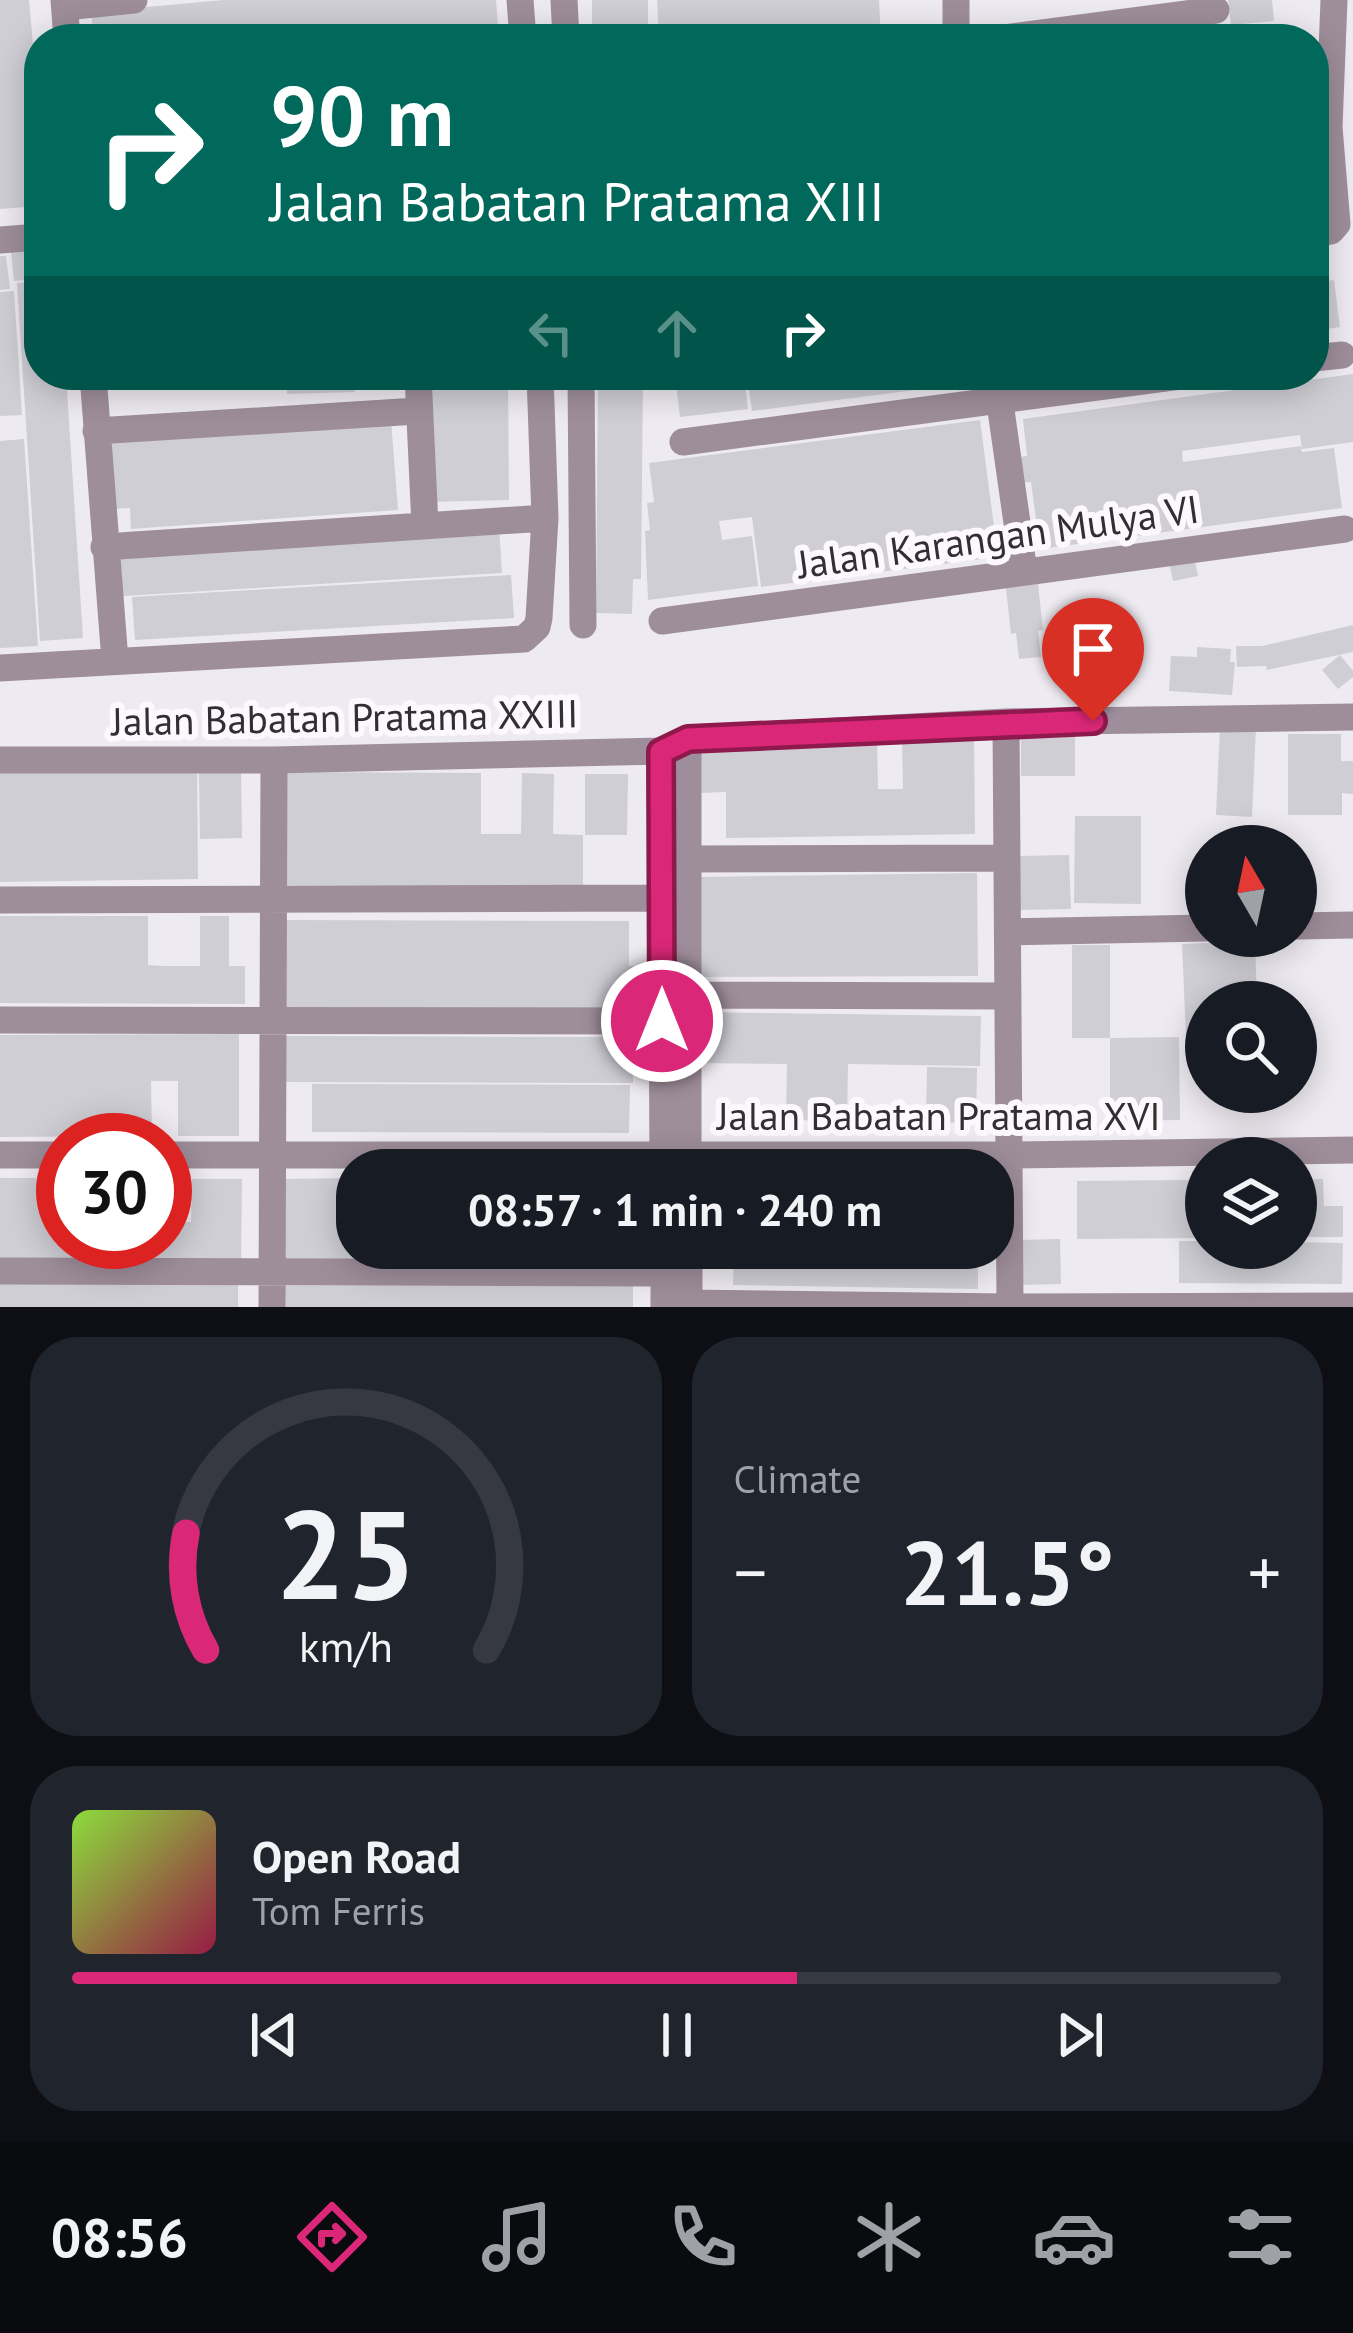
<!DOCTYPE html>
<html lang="en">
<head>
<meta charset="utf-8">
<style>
  :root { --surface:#171b24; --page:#20242c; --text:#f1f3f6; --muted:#9ea1a6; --line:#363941; --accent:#db2777 }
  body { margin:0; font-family:"PT Sans",sans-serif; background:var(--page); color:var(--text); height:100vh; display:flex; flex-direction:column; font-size:45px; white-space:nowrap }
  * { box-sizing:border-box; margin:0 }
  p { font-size:39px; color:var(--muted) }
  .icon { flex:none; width:66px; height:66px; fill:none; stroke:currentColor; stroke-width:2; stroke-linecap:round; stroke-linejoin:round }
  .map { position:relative; height:1307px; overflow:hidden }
  .drawer { display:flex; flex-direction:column; gap:30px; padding:30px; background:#0d0f14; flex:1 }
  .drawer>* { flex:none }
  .banner { position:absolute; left:24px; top:24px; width:1305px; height:366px; border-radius:48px; box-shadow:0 6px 30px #0003; background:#00695c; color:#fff; overflow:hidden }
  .needle { width:78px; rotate:351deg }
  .fabs { position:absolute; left:1185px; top:825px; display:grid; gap:24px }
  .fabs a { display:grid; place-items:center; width:132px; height:132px; border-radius:50%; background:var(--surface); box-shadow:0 6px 30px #0003; font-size:60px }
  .speed { position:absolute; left:36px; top:1113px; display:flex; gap:24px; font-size:60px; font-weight:700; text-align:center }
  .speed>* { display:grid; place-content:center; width:156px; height:156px; border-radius:50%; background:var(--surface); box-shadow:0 6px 30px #0003; line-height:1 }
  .speed .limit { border:18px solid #d22; background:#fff; color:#111 }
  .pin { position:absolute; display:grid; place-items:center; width:102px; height:102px; color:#fff; margin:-123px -51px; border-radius:50% 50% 50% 0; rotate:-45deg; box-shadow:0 0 12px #0007 }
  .pin .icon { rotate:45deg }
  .me { position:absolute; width:132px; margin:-66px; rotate:0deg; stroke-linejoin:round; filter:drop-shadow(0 0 9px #0008) }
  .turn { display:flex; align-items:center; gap:42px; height:252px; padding:0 48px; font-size:54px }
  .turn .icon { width:156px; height:156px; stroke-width:2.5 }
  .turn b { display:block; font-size:84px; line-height:102px }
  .lanes { display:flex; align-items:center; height:114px; padding:0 48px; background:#0003; justify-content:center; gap:60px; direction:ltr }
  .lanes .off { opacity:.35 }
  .big { font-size:90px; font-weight:600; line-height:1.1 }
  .drawer .widget { flex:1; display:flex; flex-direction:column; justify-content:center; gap:18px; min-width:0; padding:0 42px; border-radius:48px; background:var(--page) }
  .drawer .dial { align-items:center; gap:0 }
  .dial svg { height:312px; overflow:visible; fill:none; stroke:var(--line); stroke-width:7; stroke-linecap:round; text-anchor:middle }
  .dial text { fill:var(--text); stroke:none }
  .song { display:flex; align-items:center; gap:36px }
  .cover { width:144px; height:144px; border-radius:18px; background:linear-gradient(135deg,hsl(90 70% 55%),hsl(340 70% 35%)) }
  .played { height:12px; border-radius:6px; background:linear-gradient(90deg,var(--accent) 60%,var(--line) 60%) }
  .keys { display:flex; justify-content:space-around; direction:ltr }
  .heat { display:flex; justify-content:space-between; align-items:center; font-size:66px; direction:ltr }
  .drawer .tiles { flex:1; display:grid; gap:30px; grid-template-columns:1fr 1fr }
  .widget:last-child { grid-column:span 2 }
  .trip { position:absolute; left:336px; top:1149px; width:678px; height:120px; border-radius:48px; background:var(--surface); box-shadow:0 6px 30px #0003; font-weight:600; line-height:120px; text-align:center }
  .menu { display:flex; height:192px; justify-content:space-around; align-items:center; background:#090b0e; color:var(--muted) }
  .menu .icon { width:84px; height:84px }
  .menu .active { color:var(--accent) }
  .menu b { font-size:54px; color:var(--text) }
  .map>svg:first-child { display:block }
  .building { fill:#cfced5 }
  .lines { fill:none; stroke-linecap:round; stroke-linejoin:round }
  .minor { stroke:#9e8e9b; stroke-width:27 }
  .route-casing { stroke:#8e194d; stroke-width:30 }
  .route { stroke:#db2777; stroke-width:21 }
  .labels { text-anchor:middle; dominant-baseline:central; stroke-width:12; stroke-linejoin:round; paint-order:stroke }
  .street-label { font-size:39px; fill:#312f31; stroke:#fcf8fe }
</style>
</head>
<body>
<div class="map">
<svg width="1353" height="1307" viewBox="0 0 1353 1307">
  <rect width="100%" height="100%" fill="#eeeaf1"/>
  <path class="building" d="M0,0H29L39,110V206L0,209Z
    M224,0H496L499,39H94L91,12Z
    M592,0H648V39H592Z
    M657,0H879L881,39H659Z
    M1228,0H1272L1274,21L1231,25Z
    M1190,21L1193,39H1072Z
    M39,240V279L14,281L10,243Z
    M1318,243L1323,279L1314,281V244Z
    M0,256H6L10,289L0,290Z
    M1334,280L1340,327L1314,331V283Z
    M39,281V375H66L83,638L40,641L17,283Z
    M14,291L22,415L0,416V292Z
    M1353,374V442L1302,449L1300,435L1182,451L1183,462L1301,446L1302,452L1334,448L1342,508L1040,549L1031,482L1020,483L1017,457L1027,456L1023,419Z
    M268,375H354L355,392L287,394V389H268Z
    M426,375H508L509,500L427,502Z
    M598,375H643L641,579H633L632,614L596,613Z
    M675,375H744L748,409L680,417Z
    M747,375H968L969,383L752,411Z
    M391,420L398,510L131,529L130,508L111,509L106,439Z
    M980,420L998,557L761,587L752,517L719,521L722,540L752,536L758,586L648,600L645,531L650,530L647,503L654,502L649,463Z
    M24,439L38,646L0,648V441Z
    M499,527L502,573L123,596L120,551Z
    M1194,557L1198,576L1173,581L1169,562Z
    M511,575L514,618L135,640L132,597Z
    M1038,584L1043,630L1038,631L1041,657L1019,659L1016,633L1011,634L1006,588Z
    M1353,625V652L1267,670L1266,666L1237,667L1236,646H1262Z
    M1197,647L1231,649L1230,662H1235L1232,695L1169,691L1171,656L1197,657Z
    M1340,655L1353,671V677L1338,689L1322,670Z
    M1220,727L1256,728L1252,817L1216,815Z
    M1021,730H1075V776H1021Z
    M1288,734H1341V761H1353V794L1342,793V815H1288Z
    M877,737L878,789H903L902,738L974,737L975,834L726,838V792L700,793L699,741Z
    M197,768L198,879L0,882V771Z
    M199,771H241L242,838L200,839Z
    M278,772L481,773V834H521L522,773L554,774L553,834L583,835V887L278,885Z
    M585,774H628L627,835H585Z
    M1075,816H1141V904L1074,903Z
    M1069,855L1071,909L1020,910L1018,856Z
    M977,873L978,976L697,977L694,877Z
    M0,916H148V965L164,966H200V916H229V966H245V1004L0,1003Z
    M278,920L629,921V966H638V1009H280Z
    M1255,941L1257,1002H1206V1035L1186,1036L1182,944Z
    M1072,945H1110V1038H1072Z
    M696,1012L981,1016L980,1066L848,1064L847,1121L786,1120L787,1064L696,1063Z
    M239,1034V1136H178V1081H151L152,1136L0,1137V1035Z
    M284,1036L633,1037V1083L284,1082Z
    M1179,1037L1180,1120L1110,1121V1038Z
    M927,1067L977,1068L976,1123L926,1122Z
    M312,1084L630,1085L629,1133L312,1132Z
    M0,1178H63V1242H165V1179H172V1222H191L192,1179H242L241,1264L0,1263Z
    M357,1178V1248H635V1257L280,1261L283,1179Z
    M1323,1179L1324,1206H1343V1237H1296V1180Z
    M1182,1180H1206V1238L1077,1239V1181Z
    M1060,1239L1061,1284L1021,1285L1020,1240Z
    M1179,1241H1206V1248H1296V1242L1343,1243L1342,1284L1179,1283Z
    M734,1248H978V1289L733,1285Z
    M238,1280V1307H0V1281Z
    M281,1286H633V1307H281Z"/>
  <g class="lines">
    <path class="minor" d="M64,0L67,39
      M520,0L523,39
      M564,0L566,39
      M956,0V39
      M65,7L134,0
      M996,39L1216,10
      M1314,234L1331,231L1337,224L1329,127L1334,0
      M0,240L39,237
      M1314,358L1342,355
      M93,375L115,661
      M418,375L425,526
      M581,375L583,625
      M996,375L1024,572
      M96,431L417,411
      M683,442L1188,375
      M104,547L545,518
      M662,621L1345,529
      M0,668L524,639L537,627L539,618L545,518L540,375
      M1006,722L1010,1307
      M688,739V1170
      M661,751L663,1170
      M0,760H274L661,751L688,739L1006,722L1353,717
      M688,859L1007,858
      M0,900L662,898
      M1296,926L1353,925
      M1008,932L1206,928
      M688,995L1008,996
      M0,1020L662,1021
      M0,1155H63
      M165,1155H1009L1353,1150
      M664,1248V1307
      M689,1248V1307
      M0,1271L664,1273
      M689,1303L1009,1307
      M272,1307L274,760
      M1014,1307L1353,1306"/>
  </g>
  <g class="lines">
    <g class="route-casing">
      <path id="route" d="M662,1021L661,752L688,739L1093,721"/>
    </g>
    <use href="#route" class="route"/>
  </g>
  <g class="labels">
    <g class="street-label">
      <text transform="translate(998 536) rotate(-8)">Jalan Karangan Mulya VI</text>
      <text transform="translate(345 717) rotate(-1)">Jalan Babatan Pratama XXIII</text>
      <text x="939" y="1115">Jalan Babatan Pratama XVI</text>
    </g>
  </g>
</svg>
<div class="fabs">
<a><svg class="needle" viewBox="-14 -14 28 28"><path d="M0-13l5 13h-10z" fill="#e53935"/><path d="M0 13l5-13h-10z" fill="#9ea1a6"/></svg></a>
<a><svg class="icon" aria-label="search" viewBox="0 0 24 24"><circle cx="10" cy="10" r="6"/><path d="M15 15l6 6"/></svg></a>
<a><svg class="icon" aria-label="layers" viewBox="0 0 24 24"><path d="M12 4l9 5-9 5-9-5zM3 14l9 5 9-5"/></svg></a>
</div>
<div class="speed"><div class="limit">30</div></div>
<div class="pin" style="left:1093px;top:721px;background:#d93025"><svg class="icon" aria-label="arrive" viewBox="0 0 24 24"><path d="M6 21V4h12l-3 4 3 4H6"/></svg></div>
<svg class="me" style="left:662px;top:1021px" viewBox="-20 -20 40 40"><circle r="17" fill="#db2777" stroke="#fff" stroke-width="3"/><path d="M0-11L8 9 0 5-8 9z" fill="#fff"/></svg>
<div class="trip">08:57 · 1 min · 240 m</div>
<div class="banner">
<div class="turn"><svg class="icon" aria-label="right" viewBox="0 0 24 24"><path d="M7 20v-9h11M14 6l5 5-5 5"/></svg><div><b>90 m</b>Jalan Babatan Pratama XIII</div></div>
<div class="lanes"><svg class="icon off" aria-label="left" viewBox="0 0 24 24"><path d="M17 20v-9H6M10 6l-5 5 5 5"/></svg><svg class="icon off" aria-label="ahead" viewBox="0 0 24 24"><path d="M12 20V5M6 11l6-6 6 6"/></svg><svg class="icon" aria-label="right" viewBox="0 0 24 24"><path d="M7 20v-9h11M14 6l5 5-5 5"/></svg></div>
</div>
</div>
<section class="drawer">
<div class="tiles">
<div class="widget dial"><svg viewBox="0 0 100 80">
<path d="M14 69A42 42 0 1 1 86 69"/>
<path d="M14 69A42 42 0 0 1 9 39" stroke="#db2777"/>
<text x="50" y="56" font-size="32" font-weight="700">25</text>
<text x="50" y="72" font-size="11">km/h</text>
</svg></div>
<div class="widget"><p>Climate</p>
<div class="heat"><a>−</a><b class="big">21.5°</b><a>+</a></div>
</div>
<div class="widget">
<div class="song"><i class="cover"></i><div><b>Open Road</b><p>Tom Ferris</p></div></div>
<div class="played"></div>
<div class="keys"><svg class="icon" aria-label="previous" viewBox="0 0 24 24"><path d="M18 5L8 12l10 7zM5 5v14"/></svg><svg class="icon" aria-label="pause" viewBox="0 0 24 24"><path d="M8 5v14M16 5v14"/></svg><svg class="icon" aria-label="next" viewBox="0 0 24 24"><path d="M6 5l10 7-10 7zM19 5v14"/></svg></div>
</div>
</div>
</section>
<nav class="menu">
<b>08:56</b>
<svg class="icon active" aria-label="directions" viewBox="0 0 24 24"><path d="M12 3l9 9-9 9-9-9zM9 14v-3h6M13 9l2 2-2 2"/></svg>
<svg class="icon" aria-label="music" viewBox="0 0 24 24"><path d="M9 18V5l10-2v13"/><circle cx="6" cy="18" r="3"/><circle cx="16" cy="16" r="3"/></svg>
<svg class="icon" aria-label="phone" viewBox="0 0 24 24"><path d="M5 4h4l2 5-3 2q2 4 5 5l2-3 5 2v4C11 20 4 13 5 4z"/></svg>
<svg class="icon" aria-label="climate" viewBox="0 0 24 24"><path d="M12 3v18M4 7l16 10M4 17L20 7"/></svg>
<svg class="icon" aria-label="car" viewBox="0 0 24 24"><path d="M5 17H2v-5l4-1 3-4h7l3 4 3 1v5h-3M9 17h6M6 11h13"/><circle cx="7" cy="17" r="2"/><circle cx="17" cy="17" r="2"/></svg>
<svg class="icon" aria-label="filters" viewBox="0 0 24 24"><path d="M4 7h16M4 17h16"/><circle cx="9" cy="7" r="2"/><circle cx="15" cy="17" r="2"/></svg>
</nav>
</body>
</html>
